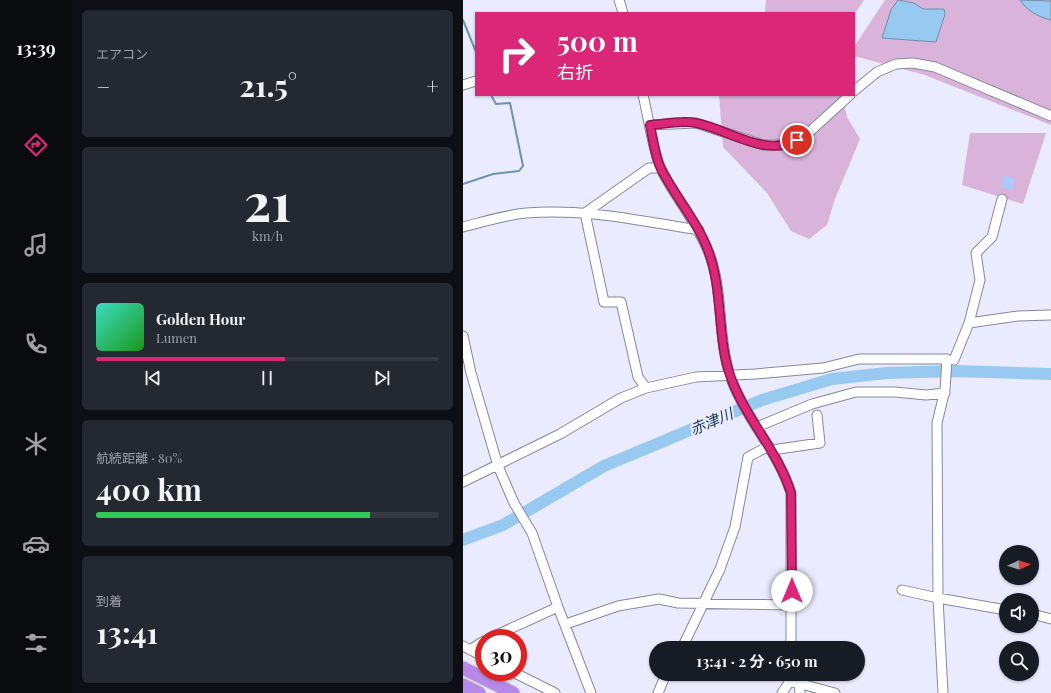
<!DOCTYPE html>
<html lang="ja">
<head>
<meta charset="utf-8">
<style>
  :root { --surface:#171b24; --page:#242831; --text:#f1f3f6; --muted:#9ea1a6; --line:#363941; --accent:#db2777 }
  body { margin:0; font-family:"Playfair Display","Noto Sans JP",serif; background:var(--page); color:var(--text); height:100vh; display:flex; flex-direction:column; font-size:15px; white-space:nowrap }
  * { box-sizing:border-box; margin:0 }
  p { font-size:13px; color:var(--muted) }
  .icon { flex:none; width:22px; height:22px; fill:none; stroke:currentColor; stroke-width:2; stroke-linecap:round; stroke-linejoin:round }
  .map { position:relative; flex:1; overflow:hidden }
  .sheet { display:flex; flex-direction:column; gap:10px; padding:10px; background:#0d0f14; width:391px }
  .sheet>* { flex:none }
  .banner { position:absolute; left:12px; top:12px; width:380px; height:84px; border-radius:0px; box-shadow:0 1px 3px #0004; background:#db2777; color:#fff; overflow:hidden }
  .needle { width:26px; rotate:87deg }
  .buttons { position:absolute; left:536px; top:545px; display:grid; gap:8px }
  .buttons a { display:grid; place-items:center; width:40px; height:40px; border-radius:50%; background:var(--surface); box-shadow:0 1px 3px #0004; font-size:20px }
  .speed { position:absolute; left:12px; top:629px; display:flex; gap:8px; font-size:20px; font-weight:700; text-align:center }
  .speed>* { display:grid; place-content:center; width:52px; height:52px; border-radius:50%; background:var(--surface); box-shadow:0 1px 3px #0004; line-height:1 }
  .speed .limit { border:6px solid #d22; background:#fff; color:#111 }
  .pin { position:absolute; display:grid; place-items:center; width:34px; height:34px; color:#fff; margin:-17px; border:2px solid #fff; border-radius:50%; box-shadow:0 1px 4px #0007 }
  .me { position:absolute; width:44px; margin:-22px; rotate:0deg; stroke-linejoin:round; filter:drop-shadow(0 0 3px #0008) }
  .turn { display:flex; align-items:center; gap:14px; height:84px; padding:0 16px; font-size:18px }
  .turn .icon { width:52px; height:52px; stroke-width:2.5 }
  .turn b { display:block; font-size:28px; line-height:34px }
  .big { font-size:30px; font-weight:700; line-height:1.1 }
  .sheet .tile { flex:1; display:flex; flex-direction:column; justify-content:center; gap:6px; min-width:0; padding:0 14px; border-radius:6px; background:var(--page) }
  .sheet .dial { align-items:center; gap:0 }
  .dial b { font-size:52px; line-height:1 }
  .song { display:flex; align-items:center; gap:12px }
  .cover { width:48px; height:48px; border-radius:6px; background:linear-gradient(135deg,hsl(170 70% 55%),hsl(120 70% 35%)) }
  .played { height:4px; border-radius:2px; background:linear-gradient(90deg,var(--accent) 55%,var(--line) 55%) }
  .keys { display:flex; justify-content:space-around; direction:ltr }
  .heat { display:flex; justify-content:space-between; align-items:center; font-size:22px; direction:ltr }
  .charge { height:6px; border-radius:3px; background:linear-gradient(90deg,#34c759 80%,var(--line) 0) }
  .trip { position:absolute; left:186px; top:641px; width:216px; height:40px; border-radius:20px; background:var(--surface); box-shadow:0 1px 3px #0004; font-weight:700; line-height:40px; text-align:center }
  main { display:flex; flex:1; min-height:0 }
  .dock { display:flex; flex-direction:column; width:72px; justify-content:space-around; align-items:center; background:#090b0e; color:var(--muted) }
  .dock .icon { width:28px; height:28px }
  .dock .on { color:var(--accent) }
  .dock b { font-size:18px; color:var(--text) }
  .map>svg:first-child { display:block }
  .green { fill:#d9b3d9 }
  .water { fill:#98c9f0; stroke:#6e91ae }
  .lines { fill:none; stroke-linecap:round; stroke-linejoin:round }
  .stream { stroke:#6e91ae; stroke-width:2 }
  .river { stroke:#98c9f0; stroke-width:12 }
  .building { fill:#aec8f9 }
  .minor-casing { stroke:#87879e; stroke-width:11 }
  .highway-casing { stroke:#d3d3d5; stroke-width:15 }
  .minor { stroke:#fff; stroke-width:9 }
  .highway { stroke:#b688e8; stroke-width:13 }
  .route-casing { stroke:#8e194d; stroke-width:10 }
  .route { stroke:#db2777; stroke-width:7 }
  .labels { text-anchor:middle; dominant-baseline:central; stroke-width:4; stroke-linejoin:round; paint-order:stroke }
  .water-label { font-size:15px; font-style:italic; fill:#0e354f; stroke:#eaebfe }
</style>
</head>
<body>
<main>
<nav class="dock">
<b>13:39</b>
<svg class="icon on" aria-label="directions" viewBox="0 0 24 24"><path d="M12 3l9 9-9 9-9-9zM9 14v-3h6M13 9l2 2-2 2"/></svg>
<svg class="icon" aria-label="music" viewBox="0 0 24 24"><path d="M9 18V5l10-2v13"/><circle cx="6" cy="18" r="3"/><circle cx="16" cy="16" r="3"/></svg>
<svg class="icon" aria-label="phone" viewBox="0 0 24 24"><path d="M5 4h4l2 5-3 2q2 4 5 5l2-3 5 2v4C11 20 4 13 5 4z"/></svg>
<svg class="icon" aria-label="climate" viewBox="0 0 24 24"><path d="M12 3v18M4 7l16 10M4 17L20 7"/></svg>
<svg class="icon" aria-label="car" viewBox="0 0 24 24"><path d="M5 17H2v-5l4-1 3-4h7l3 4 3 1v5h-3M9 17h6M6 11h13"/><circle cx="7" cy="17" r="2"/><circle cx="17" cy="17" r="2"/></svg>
<svg class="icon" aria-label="filters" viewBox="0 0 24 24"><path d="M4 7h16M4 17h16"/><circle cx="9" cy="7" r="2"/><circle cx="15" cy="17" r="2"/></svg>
</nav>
<section class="sheet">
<div class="tile"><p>エアコン</p>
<div class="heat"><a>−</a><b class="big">21.5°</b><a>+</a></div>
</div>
<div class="tile dial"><b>21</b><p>km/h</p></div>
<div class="tile">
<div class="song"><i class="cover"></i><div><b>Golden Hour</b><p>Lumen</p></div></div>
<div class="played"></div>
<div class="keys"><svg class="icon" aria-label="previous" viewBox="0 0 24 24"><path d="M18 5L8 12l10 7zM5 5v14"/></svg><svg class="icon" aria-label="pause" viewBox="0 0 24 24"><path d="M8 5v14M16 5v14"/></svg><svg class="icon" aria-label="next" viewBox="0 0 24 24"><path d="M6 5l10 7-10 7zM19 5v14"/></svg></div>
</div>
<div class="tile"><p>航続距離 · 80%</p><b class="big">400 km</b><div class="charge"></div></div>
<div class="tile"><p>到着</p><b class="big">13:41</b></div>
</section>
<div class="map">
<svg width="588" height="693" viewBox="0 0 588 693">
  <rect width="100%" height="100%" fill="#eaebfe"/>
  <path class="green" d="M303,0H401L391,15V13H302Z
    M422,0H588V125L462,75L391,56V47Z
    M256,95H379L384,117L397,139L372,199L364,225L346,239L328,231L304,193L260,147Z
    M507,133H583L560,204L499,185Z"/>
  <path class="water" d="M435,0L451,3L460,9H481L482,14L473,42L419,38L428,10Z
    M557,0L588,1V20C576,17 564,11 557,0Z"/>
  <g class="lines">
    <path class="stream" d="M0,20L13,52
      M0,184L30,174L56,171L60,166L47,103L33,104L28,95"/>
    <path class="river" d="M0,540L40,525L141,466L299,400L369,379L423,373L494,371L588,374"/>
  </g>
  <path class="building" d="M541,175L552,179L549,190L538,187Z"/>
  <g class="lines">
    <g class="minor-casing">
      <path id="minor" d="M156,0L160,13
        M0,85L13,81
        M391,91L414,72L433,64L450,63L472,67L588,116
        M180,95C185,115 190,151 198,169C212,197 234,222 246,253C262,295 253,345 271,386C287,424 316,454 328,493V648
        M187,125L233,123L300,145H325L342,136L387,95
        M122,213L141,302H158L175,377L183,388
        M122,213L186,168H198
        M0,227C20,222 42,215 63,213C121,208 178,221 236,230
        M506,323L555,316L588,315
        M0,336L8,373L35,466L51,503L69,533L95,607
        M491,360L506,323L517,280L513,253L529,237L539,199
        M294,427L349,404L393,392H432L463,395L482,393
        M309,450L357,443L354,415
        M0,482L97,434L158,398L183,388L233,377L292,374L360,368L396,359H484L482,390L474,423L475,598L480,693
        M439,590L475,598L543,610
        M569,614L588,619
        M103,624L155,606L196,599L215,603L329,605
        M27,638L95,607L128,693
        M0,646L21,657
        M219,648L257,569L272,527L285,457L306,446
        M7,650L21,641
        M50,672L92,693
        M327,681L372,693
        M336,683L337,693
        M195,693L203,674
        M319,693L327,681V674"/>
    </g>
    <g class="highway-casing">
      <path id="highway" d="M0,668L50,693
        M0,685L16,693"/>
    </g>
    <use href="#minor" class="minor"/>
    <use href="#highway" class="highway"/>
  </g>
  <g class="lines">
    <g class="route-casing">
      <path id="route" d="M329,591L328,493C315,451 283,419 268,378C254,341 260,291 246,253C235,222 213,198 198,169C192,157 190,139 187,125C201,124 219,120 233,123C265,129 301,158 334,140"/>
    </g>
    <use href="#route" class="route"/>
  </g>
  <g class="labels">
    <g class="water-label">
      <text transform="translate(248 421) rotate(-23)">赤津川</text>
    </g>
  </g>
</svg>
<div class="buttons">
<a><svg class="needle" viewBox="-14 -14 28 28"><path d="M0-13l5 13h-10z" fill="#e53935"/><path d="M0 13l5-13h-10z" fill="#9ea1a6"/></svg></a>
<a><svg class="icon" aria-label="sound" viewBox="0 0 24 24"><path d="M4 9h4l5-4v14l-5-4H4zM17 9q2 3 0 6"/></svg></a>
<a><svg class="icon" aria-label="search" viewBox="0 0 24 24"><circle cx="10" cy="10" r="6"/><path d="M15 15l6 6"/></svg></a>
</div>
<div class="speed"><div class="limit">30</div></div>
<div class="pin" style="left:334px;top:140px;background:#d93025"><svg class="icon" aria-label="arrive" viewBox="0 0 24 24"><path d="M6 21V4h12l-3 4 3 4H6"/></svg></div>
<svg class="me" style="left:329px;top:591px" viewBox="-20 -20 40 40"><circle r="19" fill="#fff"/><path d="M0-13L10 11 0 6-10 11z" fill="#db2777"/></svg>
<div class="trip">13:41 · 2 分 · 650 m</div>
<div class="banner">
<div class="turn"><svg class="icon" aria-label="right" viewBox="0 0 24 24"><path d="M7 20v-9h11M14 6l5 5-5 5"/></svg><div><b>500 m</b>右折</div></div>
</div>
</div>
</main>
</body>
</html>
